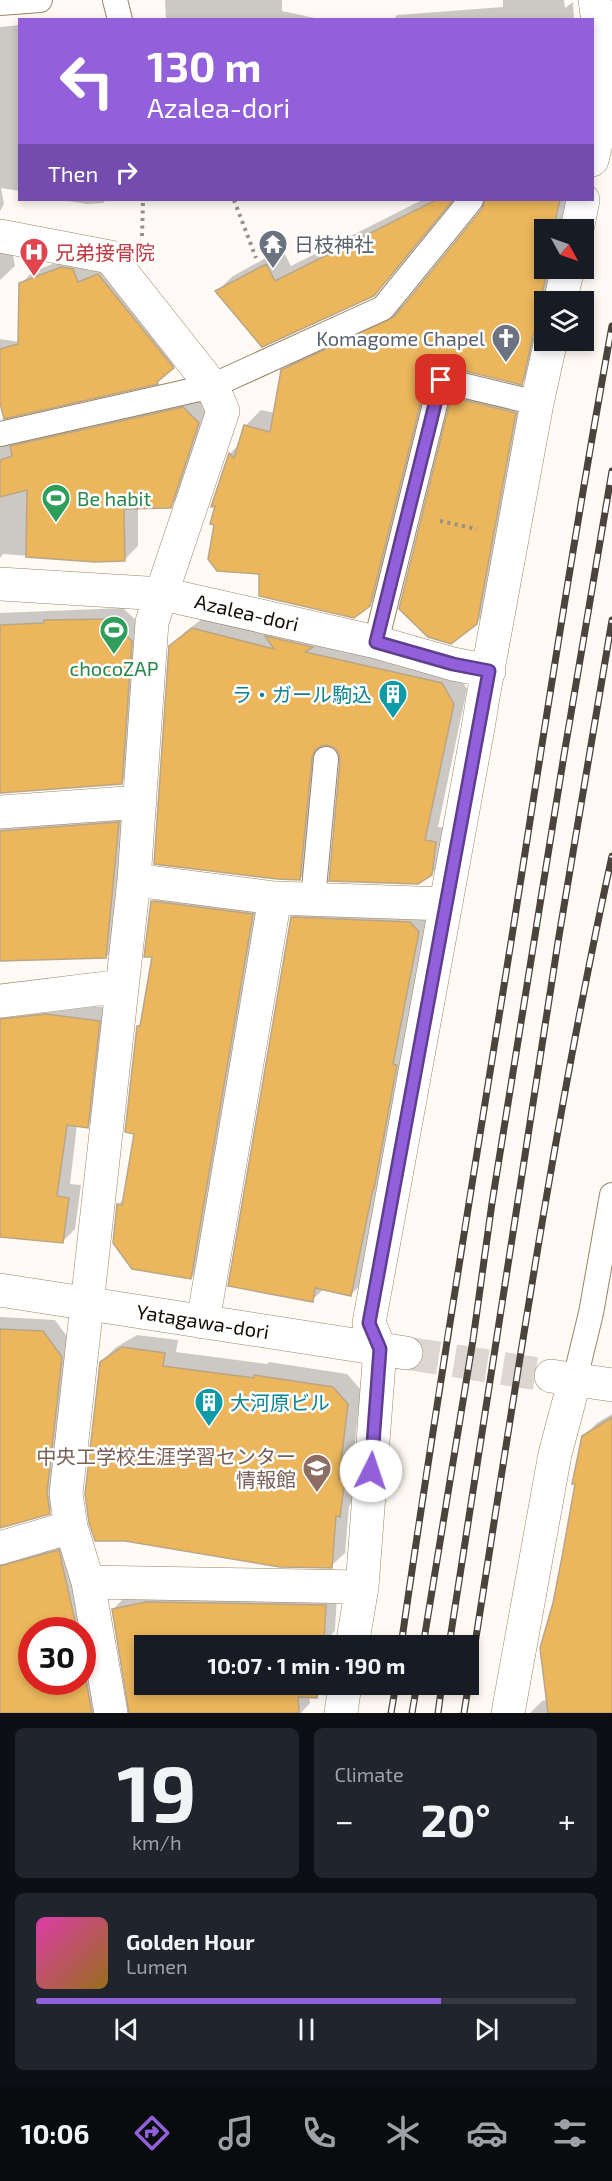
<!DOCTYPE html>
<html lang="en">
<head>
<meta charset="utf-8">
<style>
  :root { --surface:#171b24; --page:#20242c; --text:#f1f3f6; --muted:#9ea1a6; --line:#363941; --accent:#9260da }
  body { margin:0; font-family:"Exo 2","Noto Sans JP",sans-serif; background:var(--page); color:var(--text); height:100vh; display:flex; flex-direction:column; font-size:22px; white-space:nowrap }
  * { box-sizing:border-box; margin:0 }
  p { font-size:20px; color:var(--muted) }
  .icon { flex:none; width:33px; height:33px; fill:none; stroke:currentColor; stroke-width:2; stroke-linecap:round; stroke-linejoin:round }
  .map { position:relative; height:1713px; overflow:hidden }
  .side { display:flex; flex-direction:column; gap:15px; padding:15px; background:#0d0f14; flex:1 }
  .side>* { flex:none }
  .top-card { position:absolute; left:18px; top:18px; width:576px; height:183px; border-radius:0px; box-shadow:0 3px 9px #0003; background:#9260da; color:#fff; overflow:hidden }
  .needle { width:39px; rotate:130deg }
  .controls { position:absolute; left:534px; top:219px; display:grid; gap:12px }
  .controls a { display:grid; place-items:center; width:60px; height:60px; border-radius:0px; background:var(--surface); box-shadow:0 3px 9px #0003; font-size:30px }
  .speed { position:absolute; left:18px; top:1617px; display:flex; gap:12px; font-size:30px; font-weight:700; text-align:center }
  .speed>* { display:grid; place-content:center; width:78px; height:78px; border-radius:50%; background:var(--surface); box-shadow:0 3px 9px #0003; line-height:1 }
  .speed .limit { border:9px solid #d22; background:#fff; color:#111 }
  .pin { position:absolute; display:grid; place-items:center; width:51px; height:51px; color:#fff; margin:-26px; border-radius:12px; box-shadow:0 3px 9px #0006 }
  .me { position:absolute; width:66px; margin:-33px; rotate:4deg; stroke-linejoin:round; filter:drop-shadow(0 0 4px #0008) }
  .turn { display:flex; align-items:center; gap:21px; height:126px; padding:0 30px; font-size:27px }
  .turn .icon { width:78px; height:78px; stroke-width:2.5 }
  .turn b { display:block; font-size:42px; line-height:51px }
  .then { display:flex; align-items:center; height:57px; padding:0 30px; background:#0003; gap:12px; font-size:22px }
  .big { font-size:45px; font-weight:700; line-height:1.1 }
  .side .card { flex:1; display:flex; flex-direction:column; justify-content:center; gap:9px; min-width:0; padding:0 21px; border-radius:9px; background:var(--page) }
  .side .dial { align-items:center; gap:0 }
  .dial b { font-size:78px; line-height:1 }
  .song { display:flex; align-items:center; gap:18px }
  .cover { width:72px; height:72px; border-radius:9px; background:linear-gradient(135deg,hsl(320 70% 55%),hsl(40 70% 35%)) }
  .played { height:6px; border-radius:3px; background:linear-gradient(90deg,var(--accent) 75%,var(--line) 75%) }
  .keys { display:flex; justify-content:space-around; direction:ltr }
  .heat { display:flex; justify-content:space-between; align-items:center; font-size:33px; direction:ltr }
  .side .tiles { flex:1; display:grid; gap:15px; grid-template-columns:1fr 1fr }
  .card:last-child { grid-column:span 2 }
  .trip { position:absolute; left:134px; top:1635px; width:345px; height:60px; border-radius:0px; background:var(--surface); box-shadow:0 3px 9px #0003; font-weight:700; line-height:60px; text-align:center }
  .tabs { display:flex; height:96px; justify-content:space-around; align-items:center; background:#090b0e; color:var(--muted) }
  .tabs .icon { width:42px; height:42px }
  .tabs .active { color:var(--accent) }
  .tabs b { font-size:27px; color:var(--text) }
  .map>svg:first-child { display:block }
  .shadow { fill:#0003; fill-rule:evenodd }
  .building { fill:#ebb65c; stroke:#baa687; stroke-width:1.5 }
  .lines { fill:none; stroke-linecap:round; stroke-linejoin:round }
  .tertiary-tunnel { stroke:#dbd7d0; stroke-width:33; stroke-dasharray:33 16; stroke-linecap:butt }
  .service-casing { stroke:#988568; stroke-width:26 }
  .minor-casing { stroke:#988568; stroke-width:34 }
  .tertiary-casing { stroke:#988568; stroke-width:34 }
  .path { stroke:#959088; stroke-width:4; stroke-dasharray:3 4.5; stroke-linecap:butt }
  .service { stroke:#fff; stroke-width:24 }
  .minor { stroke:#fff; stroke-width:33 }
  .tertiary { stroke:#fff; stroke-width:33 }
  .rail-casing { stroke:#4b443c; stroke-width:7 }
  .rail { stroke:#fff; stroke-width:4.5; stroke-dasharray:14; stroke-linecap:butt }
  .route-casing { stroke:#5f3e8e; stroke-width:15 }
  .route { stroke:#9260da; stroke-width:10 }
  .labels { text-anchor:middle; dominant-baseline:central; stroke-width:5; stroke-linejoin:round; paint-order:stroke }
  .worship-label { font-size:20px; fill:#5b616d; stroke:#fff; text-anchor:start }
  .health-label { font-size:20px; fill:#be3a42; stroke:#fff; text-anchor:start }
  .leisure-label { font-size:20px; fill:#27864d; stroke:#fff; text-anchor:start }
  .street-label { font-size:20px; fill:#120b02; stroke:#fff }
  .culture-label { font-size:20px; fill:#0d838f; stroke:#fff; text-anchor:end }
  .education-label { font-size:20px; fill:#785e54; stroke:#fff; text-anchor:end }
</style>
</head>
<body>
<div class="map">
<svg width="612" height="1713" viewBox="0 0 612 1713">
  <rect width="100%" height="100%" fill="#fffbf4"/>
  <path class="shadow" d="M165,0H282V11L324,20H166Z
    M503,0H564L565,8L573,2L574,20H393L397,15L503,7Z
    M20,25V191L1,188L4,204L0,211V27Z
    M62,200H106L103,203L87,204Z
    M422,200H454L390,278L373,295L217,291L233,276L282,249L291,266Z
    M486,200H573L567,230H544V268H559L544,302V339L537,367L521,383L441,365L386,589L369,605L261,572L217,505H213L230,454L240,443L245,426L261,410L275,413L283,371L299,354L407,304L483,210Z
    M0,223L9,234L15,266L0,280Z
    M73,256L84,258L89,271L110,263L184,356L158,382L5,417L0,396V339L20,342L21,284L32,272Z
    M466,384L529,399L490,609L476,623L453,398Z
    M197,394L212,409L184,492L170,506L138,507V546L124,560L95,561L3,554L0,558V444Z
    M123,608L144,628L134,770L121,783L0,792V613Z
    M207,615L455,670L467,689L438,827L449,828L445,860L431,874L342,760L341,753L336,747L325,744L313,865L300,879L171,646L185,632Z
    M131,810L119,944L106,957L0,960V812Z
    M162,892L262,904L201,1268L191,1278L118,1205L125,1198L136,1132L138,1026L143,1022L154,956L152,902Z
    M304,906L430,920L362,1283L351,1295L324,1289L312,1300L292,918Z
    M0,1001L60,1002L112,1008L100,1113L87,1126L77,1125L70,1184L81,1185L75,1229L62,1242L0,1236Z
    M0,1317L55,1320L73,1345L61,1501L49,1512L0,1527Z
    M137,1335L178,1340L176,1352L267,1364L269,1362L347,1374L361,1390L352,1466H357L353,1501L349,1506L345,1553L331,1566L101,1362L115,1348Z
    M612,1414V1713H530L542,1701L548,1700L554,1603L584,1436L597,1423Z
    M67,1540L108,1713H0V1551ZM32,1630H82V1682H32Z
    M337,1594L335,1630L331,1635L330,1646H144V1684H328L317,1697L309,1696L310,1703L301,1713H131L113,1609L125,1597Z"/>
  <path class="building" d="M436,200H453L374,296L262,347L215,291L266,264L275,281Z
    M485,200H560L553,230H544V268H548L537,315H539L537,328L533,336L522,385L444,366L436,367L430,371L427,377L370,606L354,618L259,596V574L217,571L208,559L214,525L210,524L215,506L211,507L229,453L234,458L244,425L270,432L281,370L394,317L482,209Z
    M61,267L73,269L78,282L98,274L174,368L157,382L158,384L4,419L0,403V349L18,344L19,283Z
    M451,397L516,413L477,624L451,644L428,637L399,609Z
    M183,407L199,423L171,508L124,509L125,561L95,562L26,557L27,490L0,497V460L12,456L10,446Z
    M109,619L132,641L122,784L0,793V625L44,623V620Z
    M192,628L274,649L265,636L313,647L305,652L442,683L454,704L425,840L436,842L432,875L418,884L329,881L340,760L339,754L335,748L327,745L321,746L315,750L312,758L300,880L277,879L154,864L169,646Z
    M119,822L106,958L0,961V831Z
    M151,901L253,914L191,1279L132,1269L113,1243L117,1204L122,1205L134,1134L125,1132L137,1026H140L152,957H144Z
    M291,917L410,922L419,932L393,1064L397,1065L374,1189H373L351,1296L315,1288L313,1302L228,1286Z
    M46,1014L100,1021L88,1128L67,1125L57,1196L69,1198L63,1243L0,1237V1019Z
    M0,1329L43,1331L62,1357L47,1492L50,1514L0,1528Z
    M122,1347L165,1353L163,1366L254,1378V1375L333,1387L348,1404L339,1479H345L340,1517L336,1516L332,1568L280,1567L125,1541H95L89,1523L85,1494L100,1362Z
    M612,1417V1713H548L540,1648L553,1603L562,1557L575,1484H572L582,1436Z
    M59,1550L77,1630H32V1682H82V1659L92,1713H0V1566Z
    M146,1602L326,1605L324,1643H320V1646H144V1684H318L317,1698L298,1697L299,1713H129L112,1609Z"/>
  <g class="lines">
    <path class="tertiary-tunnel" d="M406,1353L551,1376"/>
    <g class="service-casing">
      <path id="service" d="M115,0L120,20
        M0,3L40,0
        M0,434L212,386L383,308L471,200
        M376,642L441,380L537,403
        M313,899L326,759
        M575,1379L591,1313L612,1195"/>
    </g>
    <g class="minor-casing">
      <path id="minor" d="M592,160L608,94L595,0
        M577,230L583,200
        M0,236L110,257L212,386L223,411L152,622L134,880L66,1494L71,1527L0,1548
        M560,302L568,268
        M0,584L163,594L376,642L453,664L489,671
        M0,812L140,802
        M134,880L275,898L446,904
        M0,1001L122,986
        M203,1322L275,898
        M71,1527L88,1582L111,1713
        M88,1582L362,1587
        M352,1646L362,1587L380,1349L369,1323L478,728L483,697L537,403L551,340
        M341,1713L345,1684
        M508,1713L555,1454L575,1379"/>
    </g>
    <g class="tertiary-casing">
      <path id="tertiary" d="M0,1290L406,1353
        M551,1376L612,1385"/>
    </g>
    <path class="path" d="M234,200L256,258
      M142,236L143,200
      M440,521L477,529
      M383,701L387,684"/>
    <use href="#service" class="service"/>
    <use href="#minor" class="minor"/>
    <use href="#tertiary" class="tertiary"/>
    <g class="rail-casing">
      <path id="rail" d="M401,1646C435,1408 474,1172 512,936C544,732 575,529 612,326
        M423,1646L473,1340L492,1203L564,755L612,471
        M449,1646L558,942L612,620
        M391,1713L396,1684
        M412,1713L417,1684
        M438,1713L442,1684
        M464,1713C510,1427 550,1139 612,856"/>
    </g>
    <use href="#rail" class="rail"/>
  </g>
  <g class="lines">
    <g class="route-casing">
      <path id="route" d="M371,1471L380,1349L369,1323L489,671L453,664L376,642L441,380"/>
    </g>
    <use href="#route" class="route"/>
  </g>
  <defs>
    <g id="temple-pin" transform="scale(1.5)"><path d="M0 17L-7.5 6A9.5 9.5 0 1 1 7.5 6Z" fill="#6b7280" stroke="#fff"/><path d="M0-6L5-2H3V0L6.5 2.5H4V6H1.5V3h-3V6H-4V2.5H-6.5L-3 0V-2H-5Z" fill="#fff"/></g>
    <g id="hospital-pin" transform="scale(1.5)"><path d="M0 17L-7.5 6A9.5 9.5 0 1 1 7.5 6Z" fill="#e0444e" stroke="#fff"/><path d="M-5-5h3v3.5h4V-5h3V5h-3V1.5h-4V5h-3Z" fill="#fff"/></g>
    <g id="church-pin" transform="scale(1.5)"><path d="M0 17L-7.5 6A9.5 9.5 0 1 1 7.5 6Z" fill="#6b7280" stroke="#fff"/><path d="M-1.2-6h2.4v3.5h3.3v2.4h-3.3V6h-2.4V-.1h-3.3v-2.4h3.3Z" fill="#fff"/></g>
    <g id="stadium-pin" transform="scale(1.5)"><path d="M0 17L-7.5 6A9.5 9.5 0 1 1 7.5 6Z" fill="#2e9e5b" stroke="#fff"/><path d="M0-5a6.5 5 0 1 0 0 10a6.5 5 0 1 0 0-10ZM-3.5-1.8h7v3.6h-7Z" fill="#fff"/></g>
    <g id="building-pin" transform="scale(1.5)"><path d="M0 17L-7.5 6A9.5 9.5 0 1 1 7.5 6Z" fill="#0f9aa8" stroke="#fff"/><path d="M-4-6H4V6H1V3H-1V6H-4ZM-2.5-4.3h1.7v1.8h-1.7ZM.8-4.3h1.7v1.8H.8ZM-2.5-1h1.7V.8h-1.7ZM.8-1h1.7V.8H.8Z" fill="#fff"/></g>
    <g id="school-pin" transform="scale(1.5)"><path d="M0 17L-7.5 6A9.5 9.5 0 1 1 7.5 6Z" fill="#8d6e63" stroke="#fff"/><path d="M0-5L7-2L0 1L-7-2ZM-4 1L0 2.5L4 1V4Q0 6-4 4Z" fill="#fff"/></g>
  </defs>
  <g fill-rule="evenodd">
    <use href="#temple-pin" x="273" y="244"/>
    <use href="#hospital-pin" x="34" y="252"/>
    <use href="#church-pin" x="506" y="338"/>
    <use href="#stadium-pin" x="56" y="498"/>
    <use href="#stadium-pin" x="114" y="630"/>
    <use href="#building-pin" x="393" y="694"/>
    <use href="#building-pin" x="209" y="1402"/>
    <use href="#school-pin" x="317" y="1468"/>
  </g>
  <g class="labels">
    <g class="worship-label">
      <text x="294" y="244">日枝神社</text>
      <text x="485" y="338" text-anchor="end">Komagome Chapel</text>
    </g>
    <g class="health-label">
      <text x="55" y="252">兄弟接骨院</text>
    </g>
    <g class="leisure-label">
      <text x="77" y="498">Be habit</text>
      <text x="114" y="668" text-anchor="middle">chocoZAP</text>
    </g>
    <g class="street-label">
      <text transform="translate(247 612) rotate(13)">Azalea-dori</text>
      <text transform="translate(203 1321) rotate(9)">Yatagawa-dori</text>
    </g>
    <g class="culture-label">
      <text x="372" y="694">ラ・ガール駒込</text>
      <text x="230" y="1402" text-anchor="start">大河原ビル</text>
    </g>
    <g class="education-label">
      <text x="296" y="1456">中央工学校生涯学習センター<tspan x="296" dy="23">情報館</tspan></text>
    </g>
  </g>
</svg>
<div class="controls">
<a><svg class="needle" viewBox="-14 -14 28 28"><path d="M0-13l5 13h-10z" fill="#e53935"/><path d="M0 13l5-13h-10z" fill="#9ea1a6"/></svg></a>
<a><svg class="icon" aria-label="layers" viewBox="0 0 24 24"><path d="M12 4l9 5-9 5-9-5zM3 14l9 5 9-5"/></svg></a>
</div>
<div class="speed"><div class="limit">30</div></div>
<div class="pin" style="left:441px;top:380px;background:#d93025"><svg class="icon" aria-label="arrive" viewBox="0 0 24 24"><path d="M6 21V4h12l-3 4 3 4H6"/></svg></div>
<svg class="me" style="left:371px;top:1471px" viewBox="-20 -20 40 40"><circle r="19" fill="#fff"/><path d="M0-13L10 11 0 6-10 11z" fill="#9260da"/></svg>
<div class="trip">10:07 · 1 min · 190 m</div>
<div class="top-card">
<div class="turn"><svg class="icon" aria-label="left" viewBox="0 0 24 24"><path d="M17 20v-9H6M10 6l-5 5 5 5"/></svg><div><b>130 m</b>Azalea-dori</div></div>
<div class="then">Then<svg class="icon" aria-label="right" viewBox="0 0 24 24"><path d="M7 20v-9h11M14 6l5 5-5 5"/></svg></div>
</div>
</div>
<section class="side">
<div class="tiles">
<div class="card dial"><b>19</b><p>km/h</p></div>
<div class="card"><p>Climate</p>
<div class="heat"><a>−</a><b class="big">20°</b><a>+</a></div>
</div>
<div class="card">
<div class="song"><i class="cover"></i><div><b>Golden Hour</b><p>Lumen</p></div></div>
<div class="played"></div>
<div class="keys"><svg class="icon" aria-label="previous" viewBox="0 0 24 24"><path d="M18 5L8 12l10 7zM5 5v14"/></svg><svg class="icon" aria-label="pause" viewBox="0 0 24 24"><path d="M8 5v14M16 5v14"/></svg><svg class="icon" aria-label="next" viewBox="0 0 24 24"><path d="M6 5l10 7-10 7zM19 5v14"/></svg></div>
</div>
</div>
</section>
<nav class="tabs">
<b>10:06</b>
<svg class="icon active" aria-label="directions" viewBox="0 0 24 24"><path d="M12 3l9 9-9 9-9-9zM9 14v-3h6M13 9l2 2-2 2"/></svg>
<svg class="icon" aria-label="music" viewBox="0 0 24 24"><path d="M9 18V5l10-2v13"/><circle cx="6" cy="18" r="3"/><circle cx="16" cy="16" r="3"/></svg>
<svg class="icon" aria-label="phone" viewBox="0 0 24 24"><path d="M5 4h4l2 5-3 2q2 4 5 5l2-3 5 2v4C11 20 4 13 5 4z"/></svg>
<svg class="icon" aria-label="climate" viewBox="0 0 24 24"><path d="M12 3v18M4 7l16 10M4 17L20 7"/></svg>
<svg class="icon" aria-label="car" viewBox="0 0 24 24"><path d="M5 17H2v-5l4-1 3-4h7l3 4 3 1v5h-3M9 17h6M6 11h13"/><circle cx="7" cy="17" r="2"/><circle cx="17" cy="17" r="2"/></svg>
<svg class="icon" aria-label="filters" viewBox="0 0 24 24"><path d="M4 7h16M4 17h16"/><circle cx="9" cy="7" r="2"/><circle cx="15" cy="17" r="2"/></svg>
</nav>
</body>
</html>
